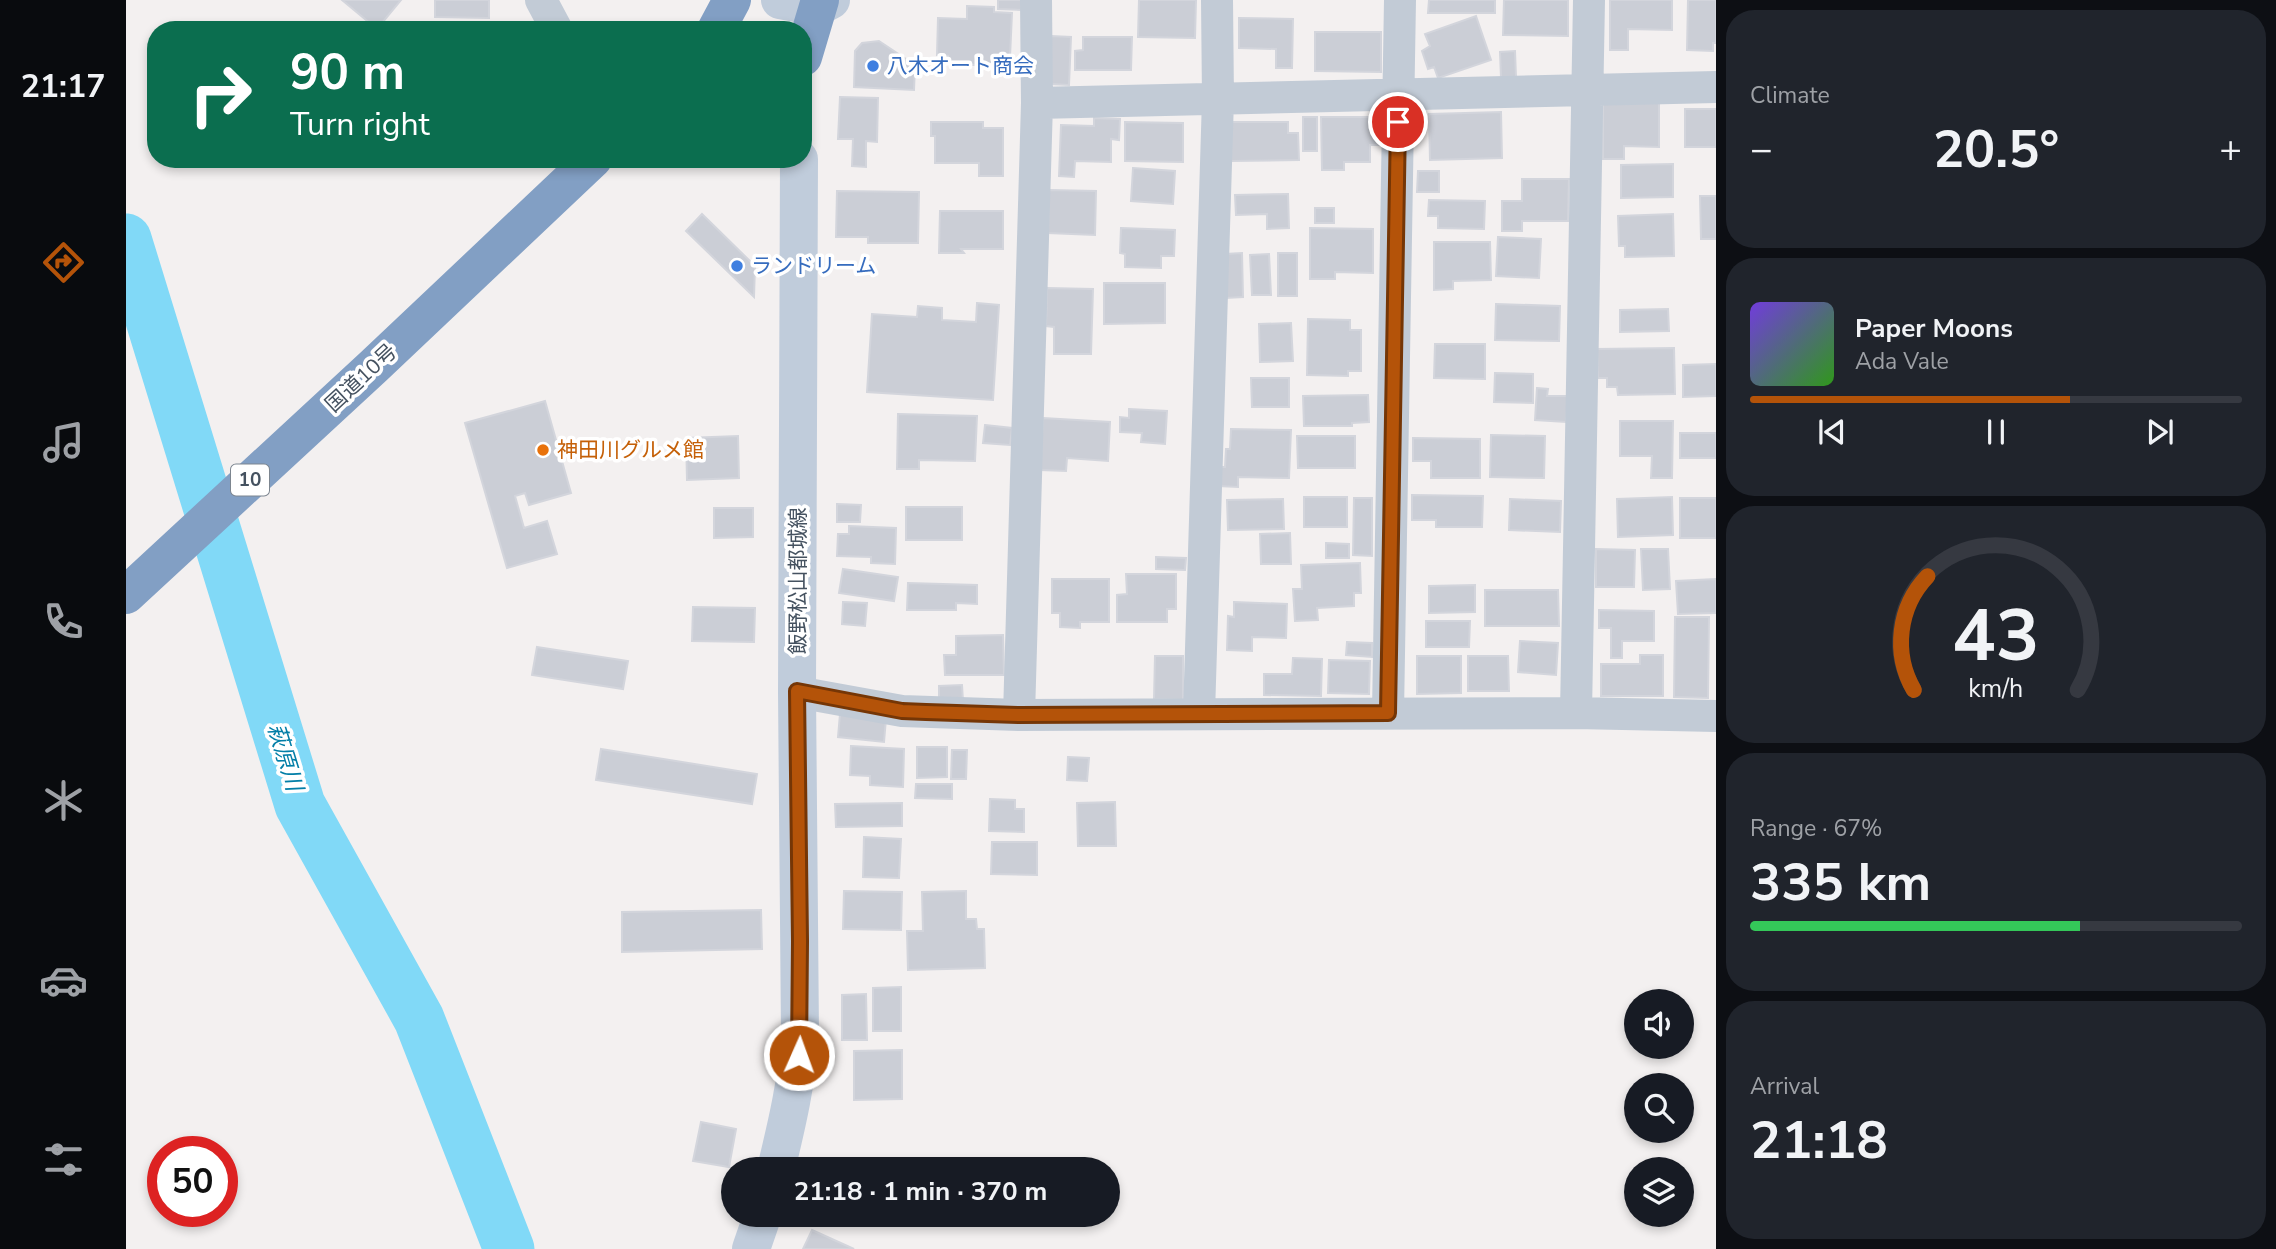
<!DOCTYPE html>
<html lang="en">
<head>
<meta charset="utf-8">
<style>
  :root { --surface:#171b24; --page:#20242c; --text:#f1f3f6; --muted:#9ea1a6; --line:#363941; --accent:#b45309 }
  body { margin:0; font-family:"Nunito Sans","Noto Sans JP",sans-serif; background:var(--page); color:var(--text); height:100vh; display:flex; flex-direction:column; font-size:26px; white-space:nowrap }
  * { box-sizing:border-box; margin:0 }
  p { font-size:23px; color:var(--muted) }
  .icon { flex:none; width:38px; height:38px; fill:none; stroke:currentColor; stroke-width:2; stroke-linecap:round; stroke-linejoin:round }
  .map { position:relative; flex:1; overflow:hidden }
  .panel { display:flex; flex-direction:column; gap:10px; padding:10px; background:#0d0f14; width:560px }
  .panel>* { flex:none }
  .top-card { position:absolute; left:21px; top:21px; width:665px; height:147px; border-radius:28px; box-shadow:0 4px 10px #0003; background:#0b6e4f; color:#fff; overflow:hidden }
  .buttons { position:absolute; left:1498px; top:989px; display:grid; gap:14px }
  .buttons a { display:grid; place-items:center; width:70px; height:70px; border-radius:50%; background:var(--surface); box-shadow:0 4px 10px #0003; font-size:35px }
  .speed { position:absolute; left:21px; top:1136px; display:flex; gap:14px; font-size:35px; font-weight:700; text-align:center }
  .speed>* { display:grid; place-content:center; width:91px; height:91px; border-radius:50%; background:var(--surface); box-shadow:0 4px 10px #0003; line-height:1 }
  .speed .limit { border:10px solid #d22; background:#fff; color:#111 }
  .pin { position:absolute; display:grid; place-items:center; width:60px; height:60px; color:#fff; margin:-30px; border:4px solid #fff; border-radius:50%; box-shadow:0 2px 7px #0007 }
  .me { position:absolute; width:77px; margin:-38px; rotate:2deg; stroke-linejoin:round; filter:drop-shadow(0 0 5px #0008) }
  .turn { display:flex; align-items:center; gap:24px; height:147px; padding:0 28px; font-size:32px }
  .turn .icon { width:91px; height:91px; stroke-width:2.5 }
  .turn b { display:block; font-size:49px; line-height:60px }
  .big { font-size:52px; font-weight:700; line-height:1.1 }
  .panel .widget { flex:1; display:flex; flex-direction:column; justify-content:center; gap:10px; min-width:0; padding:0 24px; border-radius:28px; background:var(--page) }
  .panel .dial { align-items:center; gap:0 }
  .dial svg { height:182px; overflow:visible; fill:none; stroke:var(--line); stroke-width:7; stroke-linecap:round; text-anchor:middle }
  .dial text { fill:var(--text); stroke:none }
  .song { display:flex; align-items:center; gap:21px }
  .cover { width:84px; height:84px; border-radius:10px; background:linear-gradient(135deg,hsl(260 70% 55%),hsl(110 70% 35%)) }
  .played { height:7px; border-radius:4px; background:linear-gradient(90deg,var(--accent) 65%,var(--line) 65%) }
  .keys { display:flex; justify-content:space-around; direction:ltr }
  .heat { display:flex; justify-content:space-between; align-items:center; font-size:38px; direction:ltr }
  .charge { height:10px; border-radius:5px; background:linear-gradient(90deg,#34c759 67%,var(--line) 0) }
  .trip { position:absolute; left:595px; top:1157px; width:399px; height:70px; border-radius:35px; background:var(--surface); box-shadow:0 4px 10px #0003; font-weight:700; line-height:70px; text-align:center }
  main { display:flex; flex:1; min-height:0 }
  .tabs { display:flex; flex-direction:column; width:126px; justify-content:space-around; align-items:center; background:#090b0e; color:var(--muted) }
  .tabs .icon { width:49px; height:49px }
  .tabs .on { color:var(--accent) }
  .tabs b { font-size:32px; color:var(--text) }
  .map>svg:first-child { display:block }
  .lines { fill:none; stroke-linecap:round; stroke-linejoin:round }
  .river { stroke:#81d9f7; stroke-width:51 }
  .building { fill:#cbced6; stroke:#d3d5dc; stroke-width:2 }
  .street { stroke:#c2cbd6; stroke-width:32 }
  .secondary { stroke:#c0ccdb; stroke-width:38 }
  .highway { stroke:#829fc4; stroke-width:38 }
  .route-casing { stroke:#753606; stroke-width:18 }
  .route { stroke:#b45309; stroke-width:12 }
  .shop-dot { fill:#3f7fe0; stroke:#fff; stroke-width:2.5 }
  .food-dot { fill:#e8710a; stroke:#fff; stroke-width:2.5 }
  .labels { text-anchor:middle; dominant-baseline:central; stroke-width:7; stroke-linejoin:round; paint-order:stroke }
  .shield { fill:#fff; stroke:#7d8690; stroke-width:2 }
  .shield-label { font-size:19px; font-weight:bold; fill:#455260 }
  .shop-label { font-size:21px; fill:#366cbe; stroke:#fff; text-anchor:start }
  .street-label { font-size:21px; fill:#455260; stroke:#fff }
  .food-label { font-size:21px; fill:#c56008; stroke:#fff; text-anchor:start }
  .water-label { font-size:23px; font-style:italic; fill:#027ea7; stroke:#fff }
</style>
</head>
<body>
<main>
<nav class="tabs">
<b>21:17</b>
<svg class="icon on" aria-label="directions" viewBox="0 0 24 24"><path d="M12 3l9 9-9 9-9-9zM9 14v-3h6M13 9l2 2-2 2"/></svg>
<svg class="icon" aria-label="music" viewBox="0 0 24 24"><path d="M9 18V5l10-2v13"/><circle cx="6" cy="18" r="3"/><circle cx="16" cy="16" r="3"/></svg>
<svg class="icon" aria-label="phone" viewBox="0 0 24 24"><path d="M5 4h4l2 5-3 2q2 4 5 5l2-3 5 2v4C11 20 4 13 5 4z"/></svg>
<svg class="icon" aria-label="climate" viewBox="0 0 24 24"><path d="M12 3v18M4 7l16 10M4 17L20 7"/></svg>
<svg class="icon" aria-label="car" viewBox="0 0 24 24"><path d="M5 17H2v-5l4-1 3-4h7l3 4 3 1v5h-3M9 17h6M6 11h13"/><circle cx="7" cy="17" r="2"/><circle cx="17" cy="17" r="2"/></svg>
<svg class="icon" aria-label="filters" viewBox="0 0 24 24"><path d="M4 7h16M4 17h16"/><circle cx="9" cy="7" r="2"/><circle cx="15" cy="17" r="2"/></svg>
</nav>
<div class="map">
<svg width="1590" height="1249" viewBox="0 0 1590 1249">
  <rect width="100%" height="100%" fill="#f3f0f0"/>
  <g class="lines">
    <path class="river" d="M0,239L174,805L293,1019L383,1249"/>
  </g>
  <path class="building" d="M216,0H275L251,29Z
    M309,0H363V18L309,17Z
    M872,0H896L895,10L872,9Z
    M1013,0H1070L1069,38L1012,37Z
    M1303,0H1369V13H1302Z
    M1378,0H1442V36L1377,35Z
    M1484,0H1546V30L1502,29V50H1484Z
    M1562,0H1590V43H1587V51L1561,50Z
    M841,6L868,7V12L886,13L884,57H872V66L822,64V56L811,55L812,18L841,19Z
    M1350,16L1365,60L1312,78L1308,67L1302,69L1296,51L1304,46L1299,34Z
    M1113,18L1167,19L1166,68H1150V49L1113,48Z
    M1189,32H1255V72L1189,71Z
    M925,36L945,37L943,85L924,84Z
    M957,37H1006L1005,70H949V51L957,50Z
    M753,41L789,65L788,90L728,87L729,51L736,43Z
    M1389,51L1390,77L1375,78L1374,52Z
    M714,97L752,98L751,142L740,141V167L726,166L727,139H712Z
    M1477,102L1533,103V147L1498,146V159H1477Z
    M1559,109H1590V147H1559Z
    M1375,112L1376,158L1304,160L1303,114Z
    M1177,117H1191V151H1177Z
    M1195,117H1243V128L1252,127L1253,145H1244V162H1218V170H1196Z
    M968,118L994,119L993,140L985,139V162L949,161L948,177L933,176L935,125L968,126Z
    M805,122H857V128H877V176H853V163H809V136H805Z
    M999,122L1057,123V162L999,161Z
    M1104,122H1162V133H1172L1173,160L1105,161Z
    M1547,164V197L1495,198V165Z
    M1007,168L1049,171L1047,204L1005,201Z
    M1292,171H1313V192H1291Z
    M1396,179H1443L1442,221H1396V231H1376V201H1396Z
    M923,190L970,191L969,235L922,233Z
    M711,191L793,192L792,243H742V237H710Z
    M1162,194L1163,228L1141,229V214L1110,215L1109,195Z
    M1574,196H1590V239H1575Z
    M1303,200L1359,201L1358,229L1312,228V216H1302Z
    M1189,208H1208V223H1189Z
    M814,211H877V249H835L838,253H813Z
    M576,214L629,266L628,297L560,231Z
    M1547,214L1548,256L1499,257V246H1493L1492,216Z
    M995,228L1049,230L1048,256H1035V268L999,267V254L994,253Z
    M1184,228L1247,229V273L1209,272V279H1184Z
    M1372,237L1415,239L1413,278L1370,276Z
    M1308,242H1364L1365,280L1327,281V289L1308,290Z
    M1116,253L1117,297L1100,298L1099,254Z
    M1152,253H1171V296H1152Z
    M1143,254L1145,295H1126L1124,255Z
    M978,283H1039V323L978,324Z
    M921,288L967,289L965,354H928V327L920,326Z
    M851,303L873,305L867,400L741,392L746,314L791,317L792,306L816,308V320L850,322Z
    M1370,304L1434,306L1433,341L1369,340Z
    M1542,309L1543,331L1494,332V310Z
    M1182,319L1224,320V330H1235V371H1222V376L1181,375Z
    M1165,323L1167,361L1134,362L1133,324Z
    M1309,344H1359V379L1308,378Z
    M1548,348L1549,394L1492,395L1491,387H1481V378H1472L1471,349Z
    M1590,364V396L1557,397V365Z
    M1369,373L1407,374V403L1368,402Z
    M1125,378H1163V407H1126Z
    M1411,388L1422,389L1421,396H1442L1440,422L1409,420Z
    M1242,395L1243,422L1226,423V426H1178L1177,396Z
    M419,401L445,493L403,505L399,493L389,496L398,528L421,521L431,554L381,568L339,423Z
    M1003,409L1041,411L1039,444L1015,442L1016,433L994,432V417L1003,418Z
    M772,414L851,416L849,461L793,460V469H771Z
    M917,418L984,422L982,461L941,458L940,471L914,470Z
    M1494,421H1547L1546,478H1525L1526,456H1494Z
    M859,425L886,428L884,445L857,443Z
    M1105,429L1165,430L1163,478L1112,477V487L1092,486L1093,467H1099L1100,449H1104Z
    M1554,433H1590V458H1554Z
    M1365,435L1419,436L1418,478L1364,477Z
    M612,436L613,478L561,480L560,438Z
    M1171,436H1229V468H1172Z
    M1287,438L1354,439V478H1305V461H1287Z
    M1286,495L1357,496L1356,527H1310V520H1286Z
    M1178,497H1221V527H1178Z
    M1546,497L1547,535L1492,537L1491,499Z
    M1228,498H1246V556L1227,555Z
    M1554,498H1590V538H1554Z
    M1157,499L1158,529L1102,530L1101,500Z
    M1384,499L1435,501L1434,532L1383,530Z
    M711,504L735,505L734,522H711Z
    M780,507H836V540H780Z
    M588,508H627V537L588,538Z
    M723,526L770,528L769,564L745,563V557L711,556L712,534H723Z
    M1164,533L1165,564H1135L1134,534Z
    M1200,543L1223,544V558H1200Z
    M1470,549L1509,550L1508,587H1470Z
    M1515,549H1542L1544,589L1517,590Z
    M1030,557L1060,558L1059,570L1030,569Z
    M1234,563L1235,593H1228V606L1191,608L1192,620L1169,621L1167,589H1176L1175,565Z
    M717,569L772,577L768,601L713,593Z
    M1000,574H1050V609H1041V622H991V595L1001,594Z
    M926,579H983V622H954V628L934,627V613H926Z
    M1590,579V613L1552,614L1550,581Z
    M782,583L851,585V604L830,603V610H781Z
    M1349,585V612L1303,613V586Z
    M1359,590H1432L1433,626H1359Z
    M717,602L741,603L739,626L716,624Z
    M1108,602L1161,604L1160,638L1126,637V651L1101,650L1102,616L1108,617Z
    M567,607L629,608L628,642L566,641Z
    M1473,610L1528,611V641H1496V658H1485V628H1473Z
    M1549,617H1583L1582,698L1548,697Z
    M1300,621H1344L1343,647H1300Z
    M877,635L878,675H819L818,655H830V636Z
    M1394,641L1432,643L1430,675L1392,672Z
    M1221,642L1246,643V657L1220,655Z
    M411,647L502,661L497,689L406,675Z
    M1514,655H1537V696H1475V664H1514Z
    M1029,656H1057V700L1028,699Z
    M1291,656H1335V693L1291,694Z
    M1342,656H1382L1383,691H1342Z
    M1167,658L1196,659L1195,696L1138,695V674H1166Z
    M1203,660L1244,661L1243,694L1202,693Z
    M836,685L837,701H813V686Z
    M714,714L760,719L758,742L712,737Z
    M725,746L778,749L777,787L744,785V776L724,775Z
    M791,747H821V777L791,778Z
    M475,749L631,774L626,804L470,780Z
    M826,750H841L840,779H825Z
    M942,757L963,758L961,781L941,780Z
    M790,784H826V799L789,798Z
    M864,799L889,800V809H898V832L863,831Z
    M989,802L990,846H952L951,803Z
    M776,803V826L710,827L709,804Z
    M738,837L775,839L773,878L737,877Z
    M866,842H911V875L865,874Z
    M718,891L776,892L775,930L717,929Z
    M840,891V919H850L851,929H858L859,968L782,970L781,931H797L796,892Z
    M635,910L636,949L496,952V912Z
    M775,987V1031H747V988Z
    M740,994L741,1040H716V995Z
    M776,1050V1099L728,1100V1051Z
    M575,1122L610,1129L603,1167L567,1161Z
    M686,1230L728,1249H677Z"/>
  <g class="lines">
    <path class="street" d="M415,0L431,30
      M911,103L1590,87
      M671,692L776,711L893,715L1450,713L1590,716
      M1262,713L1274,0
      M1450,713L1463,0
      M1073,714L1092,99L1091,0
      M893,715L911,103L910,0"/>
    <path class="secondary" d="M654,0L692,7L705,0
      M650,1169C661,1124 671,1081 674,1035L671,692L673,159
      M625,1249L637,1214"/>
    <path class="highway" d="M590,30L606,0
      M677,57L694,0
      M0,595L248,366L467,159"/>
  </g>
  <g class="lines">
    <g class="route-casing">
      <path id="route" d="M673,1055L674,941L671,691L776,711L800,712L893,715L1262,713L1272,122"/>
    </g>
    <use href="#route" class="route"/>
  </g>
  <g class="shop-dot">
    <circle cx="747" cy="66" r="7"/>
    <circle cx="611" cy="266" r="7"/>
  </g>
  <circle class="food-dot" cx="417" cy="450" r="7"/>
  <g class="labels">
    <rect class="shield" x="105" y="464.5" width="38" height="31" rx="5"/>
    <g class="shield-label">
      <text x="124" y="480">10</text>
    </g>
    <g class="shop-label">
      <text x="761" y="66">八木オート商会</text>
      <text x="625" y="266">ランドリーム</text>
    </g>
    <g class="street-label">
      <text transform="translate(235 378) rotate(-43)">国道10号</text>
      <text transform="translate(672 581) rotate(-90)">飯野松山都城線</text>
    </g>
    <g class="food-label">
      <text x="431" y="450">神田川グルメ館</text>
    </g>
    <g class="water-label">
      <text transform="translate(159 757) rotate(73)">萩原川</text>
    </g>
  </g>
</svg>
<div class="buttons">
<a><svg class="icon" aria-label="sound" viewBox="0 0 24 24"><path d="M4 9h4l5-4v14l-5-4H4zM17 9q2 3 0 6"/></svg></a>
<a><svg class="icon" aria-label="search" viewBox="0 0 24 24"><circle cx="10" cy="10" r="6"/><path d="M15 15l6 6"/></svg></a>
<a><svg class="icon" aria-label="layers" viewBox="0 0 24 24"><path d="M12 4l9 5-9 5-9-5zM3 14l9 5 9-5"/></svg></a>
</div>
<div class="speed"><div class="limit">50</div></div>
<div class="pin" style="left:1272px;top:122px;background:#d93025"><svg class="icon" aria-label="arrive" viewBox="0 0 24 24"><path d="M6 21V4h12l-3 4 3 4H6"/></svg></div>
<svg class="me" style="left:673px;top:1055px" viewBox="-20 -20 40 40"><circle r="17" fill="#b45309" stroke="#fff" stroke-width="3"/><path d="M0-11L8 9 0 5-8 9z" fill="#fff"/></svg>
<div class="trip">21:18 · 1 min · 370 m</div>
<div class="top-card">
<div class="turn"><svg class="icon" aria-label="right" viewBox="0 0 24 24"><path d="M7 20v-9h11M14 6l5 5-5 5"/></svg><div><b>90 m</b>Turn right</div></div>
</div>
</div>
<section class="panel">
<div class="widget"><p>Climate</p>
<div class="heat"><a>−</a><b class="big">20.5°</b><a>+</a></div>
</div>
<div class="widget">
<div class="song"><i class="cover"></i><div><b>Paper Moons</b><p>Ada Vale</p></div></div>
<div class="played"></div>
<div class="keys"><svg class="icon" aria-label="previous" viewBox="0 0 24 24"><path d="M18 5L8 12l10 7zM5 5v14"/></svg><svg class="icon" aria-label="pause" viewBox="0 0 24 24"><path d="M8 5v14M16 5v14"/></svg><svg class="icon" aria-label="next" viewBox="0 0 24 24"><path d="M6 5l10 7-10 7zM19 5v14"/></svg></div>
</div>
<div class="widget dial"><svg viewBox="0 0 100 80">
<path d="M14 69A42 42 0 1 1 86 69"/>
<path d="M14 69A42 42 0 0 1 20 19" stroke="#b45309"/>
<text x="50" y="56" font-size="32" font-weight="700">43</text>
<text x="50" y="72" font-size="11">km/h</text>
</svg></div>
<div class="widget"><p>Range · 67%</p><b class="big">335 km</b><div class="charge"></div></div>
<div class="widget"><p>Arrival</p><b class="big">21:18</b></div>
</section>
</main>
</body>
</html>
